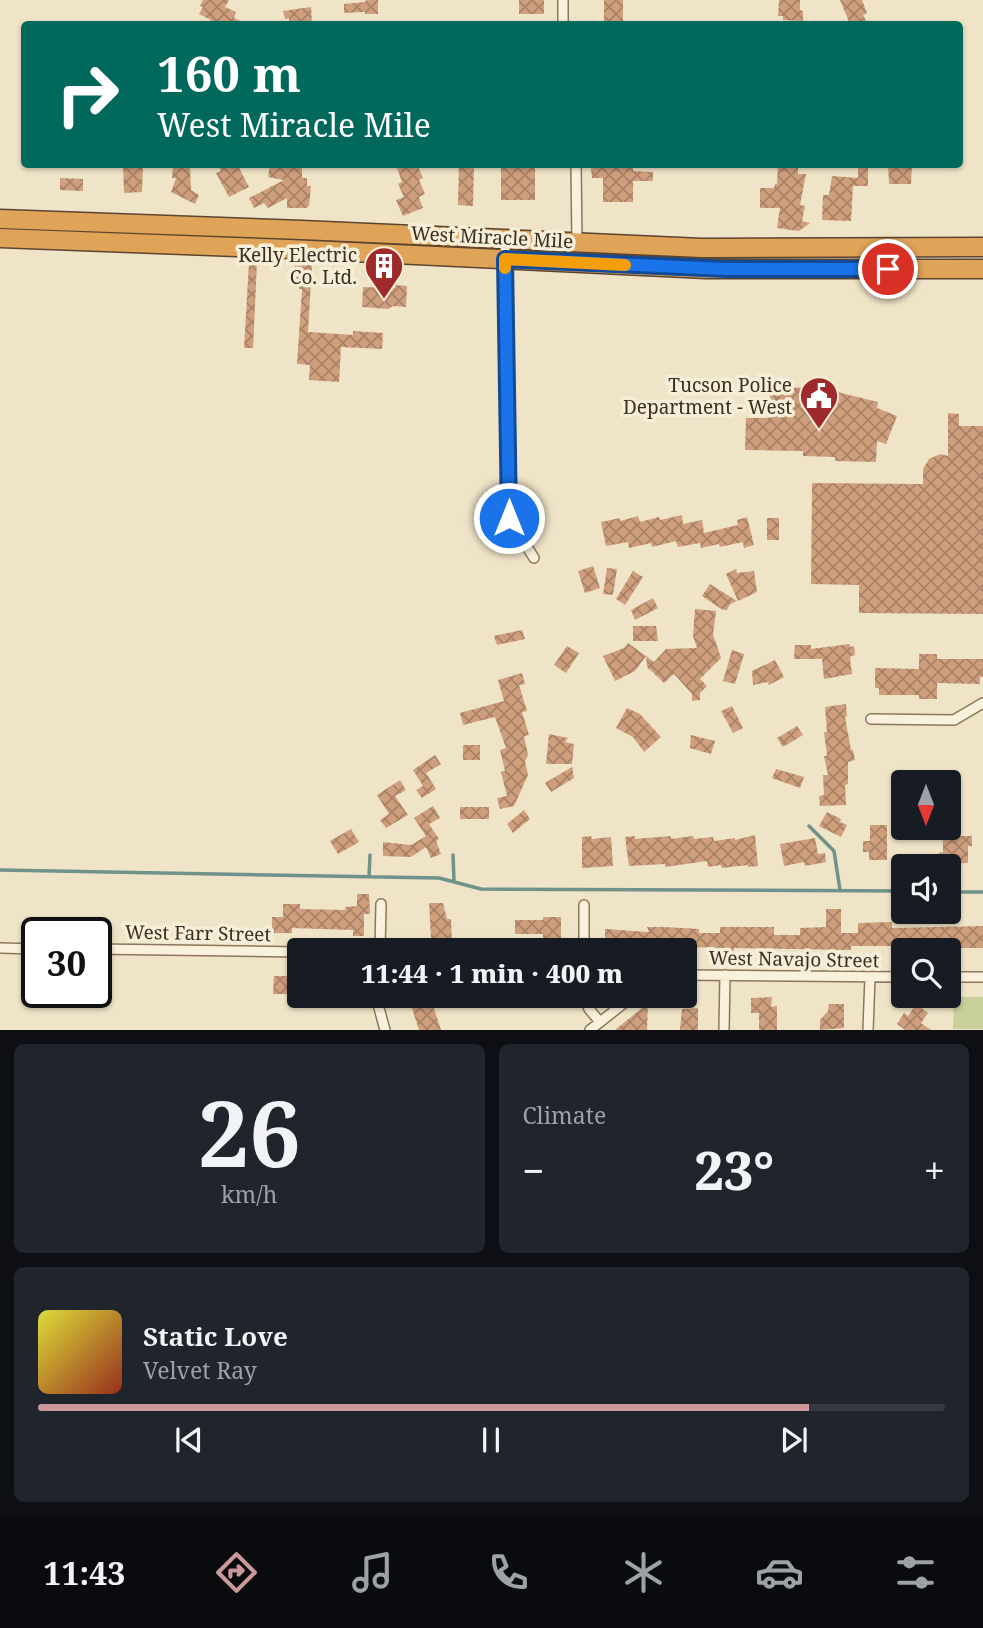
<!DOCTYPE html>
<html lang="en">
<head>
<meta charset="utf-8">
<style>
  :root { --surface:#171b24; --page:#20242c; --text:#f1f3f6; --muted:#9ea1a6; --line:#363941; --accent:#cc999b }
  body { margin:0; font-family:"Noto Serif",serif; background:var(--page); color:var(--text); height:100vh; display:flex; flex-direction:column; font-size:26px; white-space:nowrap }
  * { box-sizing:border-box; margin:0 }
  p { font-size:23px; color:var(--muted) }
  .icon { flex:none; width:38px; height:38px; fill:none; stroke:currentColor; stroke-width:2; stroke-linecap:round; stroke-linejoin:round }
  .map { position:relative; height:1030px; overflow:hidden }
  .sheet { display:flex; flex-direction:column; gap:14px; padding:14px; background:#0d0f14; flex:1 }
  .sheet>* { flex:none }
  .guide { position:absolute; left:21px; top:21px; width:942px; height:147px; border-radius:7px; box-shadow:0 2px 5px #0004; background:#00695c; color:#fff; overflow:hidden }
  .needle { width:46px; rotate:180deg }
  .buttons { position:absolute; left:891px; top:770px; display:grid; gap:14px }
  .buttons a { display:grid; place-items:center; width:70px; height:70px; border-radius:7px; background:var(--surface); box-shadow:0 2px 5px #0004; font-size:35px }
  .speed { position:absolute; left:21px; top:917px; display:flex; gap:14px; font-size:35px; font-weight:700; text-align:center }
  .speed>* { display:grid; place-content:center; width:91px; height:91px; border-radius:50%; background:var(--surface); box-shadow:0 2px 5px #0004; line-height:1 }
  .speed .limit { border:4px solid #111; border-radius:10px; background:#fff; color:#111 }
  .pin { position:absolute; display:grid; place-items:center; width:60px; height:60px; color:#fff; margin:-30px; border:4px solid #fff; border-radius:50%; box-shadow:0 2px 7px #0007 }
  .me { position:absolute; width:77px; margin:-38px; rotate:0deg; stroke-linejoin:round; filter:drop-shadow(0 0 5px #0008) }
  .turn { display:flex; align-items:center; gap:24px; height:147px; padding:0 21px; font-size:32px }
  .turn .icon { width:91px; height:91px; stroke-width:2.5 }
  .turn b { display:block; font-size:49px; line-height:60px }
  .big { font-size:52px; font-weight:800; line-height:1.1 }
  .sheet .card { flex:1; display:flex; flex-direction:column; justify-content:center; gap:10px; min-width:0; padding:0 24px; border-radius:10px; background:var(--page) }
  .sheet .dial { align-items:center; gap:0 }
  .dial b { font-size:91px; line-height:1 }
  .song { display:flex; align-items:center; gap:21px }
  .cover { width:84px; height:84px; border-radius:10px; background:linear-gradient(135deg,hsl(60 70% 55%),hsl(10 70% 35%)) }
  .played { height:7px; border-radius:4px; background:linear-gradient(90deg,var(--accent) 85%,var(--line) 85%) }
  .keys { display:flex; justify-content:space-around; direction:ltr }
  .heat { display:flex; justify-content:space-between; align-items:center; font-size:38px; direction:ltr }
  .sheet .tiles { flex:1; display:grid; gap:14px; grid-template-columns:1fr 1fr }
  .card:last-child { grid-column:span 2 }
  .trip { position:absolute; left:287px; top:938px; width:410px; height:70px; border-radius:7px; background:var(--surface); box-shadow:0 2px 5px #0004; font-weight:800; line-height:70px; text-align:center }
  .tabs { display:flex; height:112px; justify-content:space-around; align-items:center; background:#090b0e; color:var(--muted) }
  .tabs .icon { width:49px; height:49px }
  .tabs .selected { color:var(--accent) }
  .tabs b { font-size:32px; color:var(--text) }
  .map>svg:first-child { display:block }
  .green { fill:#c9cf9b }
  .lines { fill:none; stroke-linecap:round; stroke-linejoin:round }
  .stream { stroke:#6f938a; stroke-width:3.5 }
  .building { fill:url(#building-cross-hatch) }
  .street-casing { stroke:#8d765c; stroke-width:12 }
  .highway-casing { stroke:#5b4430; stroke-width:21 }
  .street { stroke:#faf1dc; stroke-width:9 }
  .highway { stroke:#e0a458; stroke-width:18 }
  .route-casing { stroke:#114b97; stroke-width:18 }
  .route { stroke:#1a73e8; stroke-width:12 }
  .slow { stroke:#f59e0b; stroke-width:12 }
  .labels { text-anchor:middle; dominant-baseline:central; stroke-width:7; stroke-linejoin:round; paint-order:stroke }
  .street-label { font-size:19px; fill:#3d2e20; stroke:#f7eed8 }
  .poi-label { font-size:19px; fill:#3d2e20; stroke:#f7eed8; text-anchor:end }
</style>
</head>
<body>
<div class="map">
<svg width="983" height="1030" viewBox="0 0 983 1030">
  <defs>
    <pattern id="building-cross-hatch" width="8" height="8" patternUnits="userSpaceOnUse" patternTransform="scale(1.75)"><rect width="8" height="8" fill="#cf9f7d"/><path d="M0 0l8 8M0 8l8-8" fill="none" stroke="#a98266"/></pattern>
  </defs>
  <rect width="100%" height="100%" fill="#f0e4c8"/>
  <path class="green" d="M954,997H983V1029H953Z"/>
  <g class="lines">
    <path class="stream" d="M809,826L834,851L840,890
      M453,855L454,881
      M0,870L439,878L481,889L903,891
      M369,877L370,855
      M948,892H983"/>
  </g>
  <path class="building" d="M203,0H229L225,7L236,12L234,18L247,24H209L211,20L199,14L203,7L200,6Z
    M366,0H378V14H365V12L344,13V4L365,2Z
    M519,0H544V14H519Z
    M604,0H623V24H604Z
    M779,0H800V10L803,11V21L783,20V16H778Z
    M840,0H862L867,13L863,15L868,24H850Z
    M311,7L312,24H289V18L285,19L283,11Z
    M123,164H143L142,192L124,193Z
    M224,164H237L249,187L229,197L216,173L221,171L219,167Z
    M270,164H302V178H307V186H311L309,206L306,208H287V198L268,208L264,203L254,208L249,198L284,180L268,177Z
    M405,164H417L423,178L419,180L425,194L419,197L423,208L403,216L396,200L404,197L398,184L402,182L397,168Z
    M459,164H474L473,206L458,205Z
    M501,164H535V200H501Z
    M603,164H633V171L653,172V181H633V202H603V178H592L591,168H603Z
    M778,164H798V174H806L800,205L805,206L802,221L810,223L799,231L777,228L780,208H760V188H774L775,184H777Z
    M858,164H868V186H853L851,221L822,220L823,195H829L832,176L858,178Z
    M888,164H912L911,184H889Z
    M190,167L191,190L199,195L195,204L171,192L176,178H172L173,168Z
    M60,178L83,179V191L60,190Z
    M249,262H257L253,348H244Z
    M295,263L312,264L308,332L353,335V331L383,333L382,349L341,347L339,382L309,380L310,365L297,364L302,289H299V280H294Z
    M395,285L407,286L406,307L393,306L388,309L362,307L363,287L395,288Z
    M770,387L821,388L878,402L877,408L897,416L886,444L877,441L876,462L835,461V457L803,456V451L745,450L746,418H769Z
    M948,413L959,414V426H983V614L859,613V585L811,584L812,483L923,484V469L929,459L940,454L948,456Z
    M682,515L683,524L702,520L704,533L738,525L737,520L747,517L754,545L744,548L743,542L720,547L719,544L701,548L700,543L678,547L676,541L652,547L651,543L629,548L628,542L606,546L601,522L620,518V521L638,516L640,522L659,517L660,520Z
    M767,518H779V540H767Z
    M593,566L600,588L585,593L578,571Z
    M607,568L617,569L613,595L603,594Z
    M736,569L737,573L754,571L757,592L738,601L726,574Z
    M633,571L643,577L625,605L616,599Z
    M710,584L737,601L730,604L727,610H723L702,596Z
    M653,598L658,608L635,620L631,610Z
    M695,609L716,611L713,634L721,658L700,679L707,686L700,693V700L692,701V694L674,674L664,683L647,667L646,656L654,662L666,649L697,648L693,636Z
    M633,626H656L658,641H633Z
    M522,630L525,639L497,645L494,636Z
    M628,643L646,656L635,671L615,681L603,656L624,648Z
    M850,644V647L854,646L855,655L851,656L850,659L852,674L824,679L822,659H794L795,645H811V649Z
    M567,646L579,653L566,673L554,665Z
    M732,650L744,654L735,684L723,681Z
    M919,654H937V659H983V677H980V684L937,683V699H919V695H879V688H875V668L919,669Z
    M775,660L784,677L769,685L768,682L753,685L752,671Z
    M522,673L525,684L519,685L527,711L522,712L529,735L524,736L528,755L525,761L528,775L514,806L500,809L497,798L507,796L501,772L505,771L500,750L506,748L495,717L463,725L460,713L504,701L498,680Z
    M846,704L847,716L845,717L851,750H853L855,760L848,762V784L845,785L846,805L820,806L819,796L824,795L823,775H828L824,756H827L824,732H827L825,707Z
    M732,706L743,728L733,733L721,711Z
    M627,708L640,714L661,737L644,752L633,737L616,728Z
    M797,726L803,735L783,747L777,738Z
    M549,734L568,738L565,742L574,744L572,764H546Z
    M691,735L715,741L711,754L690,748Z
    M463,745H480V760H463Z
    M435,755L441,764L426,773L436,789L422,798L416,790L423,786L413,770Z
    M572,767L574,778L551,792L545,783Z
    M776,769L804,777L800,788L772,778Z
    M400,780L406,790L395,796L408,815L386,828L380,820L389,814L377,795Z
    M433,806L440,818L429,824L439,839L436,841L441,854L431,858L426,847L411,857L383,856V842L411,845L426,836L414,818Z
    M460,807H489V819H460Z
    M524,810L530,819L513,833L507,824Z
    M827,812L841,819L840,822L847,825L841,837L819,826Z
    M870,825H887V860H869V852H863V841H870Z
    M351,829L359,842L338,854L330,841Z
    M755,835L758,866L748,867V865L722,868L721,865L708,867L707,861L665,867V864L629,866L625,837L635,836V839L671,836V839L693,836L694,839L713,837L714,841L735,838V840Z
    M591,836L592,839L611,837L613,866L582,868V837Z
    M943,836H972V846H968V863L939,864V853L943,852Z
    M815,838L818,854L825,853L826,862L805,866L804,862L784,866L780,844Z
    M357,894H369L370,914H364V936H353V930L292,928V933H272V917H283V904H300V909L346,910L345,907L357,906Z
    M429,903H443L447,919H451L452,945H440L439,939H431Z
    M826,909H841V933H858V923L892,922V928L983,926V948H938V944H917V950H906V946H851V950L734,948V951H713V947L605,950V929L649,932L647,927H664L699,929V933H720V927H774V935H800V928L826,927Z
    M543,917H561V942H543V934H515V920H543Z
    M274,976H299V994H273Z
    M408,996H430L441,1030H419Z
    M772,997L771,1007L777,1006V1030H759V1013H751V998Z
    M648,1003L647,1030H615Z
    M829,1004H844V1028L820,1030V1020L828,1011Z
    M916,1004L928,1013L921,1023L931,1030H905L897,1024L904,1013L908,1016Z
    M698,1008V1030H680L682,1009Z"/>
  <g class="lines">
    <g class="street-casing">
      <path id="street" d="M563,24V0
        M576,164L577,242
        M505,239L509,518L534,558
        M871,719L954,720L983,703
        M584,905V950
        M0,948L37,949
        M96,949L299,952
        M380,950L381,904
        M684,975L903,977
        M948,977H983
        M379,996V1008L385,1030
        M584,996L589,1009L600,1022
        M590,1030L633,996
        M724,1030L725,975
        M868,1030L870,977"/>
    </g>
    <g class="highway-casing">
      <path id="highway" d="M0,219L302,230L702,248L983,247
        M0,238L289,249L706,269H983"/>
    </g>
    <use href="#street" class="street"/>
    <use href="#highway" class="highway"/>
  </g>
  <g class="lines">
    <g class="route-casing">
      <path id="route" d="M509,518L505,259L725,269H888"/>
    </g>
    <use href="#route" class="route"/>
    <path class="slow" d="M505,268V259L625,265"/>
  </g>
  <defs>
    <g id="building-pin" transform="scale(2.0125)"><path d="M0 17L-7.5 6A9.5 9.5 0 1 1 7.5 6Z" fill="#9e2a2b" stroke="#f7eed8"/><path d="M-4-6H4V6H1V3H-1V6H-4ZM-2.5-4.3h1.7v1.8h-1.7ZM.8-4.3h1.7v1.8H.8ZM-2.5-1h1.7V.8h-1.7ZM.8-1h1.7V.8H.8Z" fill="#fff"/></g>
    <g id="civic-pin" transform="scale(2.0125)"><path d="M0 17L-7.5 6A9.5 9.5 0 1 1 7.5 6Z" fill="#9e2a2b" stroke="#f7eed8"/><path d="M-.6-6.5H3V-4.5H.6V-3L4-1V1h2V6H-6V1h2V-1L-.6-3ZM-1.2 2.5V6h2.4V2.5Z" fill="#fff"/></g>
  </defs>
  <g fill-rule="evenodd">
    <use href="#building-pin" x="384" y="266"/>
    <use href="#civic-pin" x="819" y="396"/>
  </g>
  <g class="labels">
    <g class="street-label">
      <text transform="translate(492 237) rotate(3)">West Miracle Mile</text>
      <text transform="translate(198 933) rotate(1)">West Farr Street</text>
      <text transform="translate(794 959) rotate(1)">West Navajo Street</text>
    </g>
    <g class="poi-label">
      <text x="357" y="255">Kelly Electric<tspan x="357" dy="22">Co. Ltd.</tspan></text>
      <text x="792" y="385">Tucson Police<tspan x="792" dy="22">Department - West</tspan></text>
    </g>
  </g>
</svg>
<div class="buttons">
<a><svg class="needle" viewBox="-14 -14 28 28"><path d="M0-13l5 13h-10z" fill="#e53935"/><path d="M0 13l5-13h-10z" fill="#9ea1a6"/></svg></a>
<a><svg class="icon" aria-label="sound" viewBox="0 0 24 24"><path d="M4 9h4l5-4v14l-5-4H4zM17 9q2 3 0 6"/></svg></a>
<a><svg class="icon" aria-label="search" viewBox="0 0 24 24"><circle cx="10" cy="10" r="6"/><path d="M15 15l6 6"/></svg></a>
</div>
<div class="speed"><div class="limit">30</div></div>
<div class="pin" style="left:888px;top:269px;background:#d93025"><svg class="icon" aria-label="arrive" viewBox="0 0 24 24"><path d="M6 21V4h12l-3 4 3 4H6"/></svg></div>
<svg class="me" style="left:509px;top:518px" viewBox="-20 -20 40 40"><circle r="17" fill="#1a73e8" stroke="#fff" stroke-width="3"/><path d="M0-11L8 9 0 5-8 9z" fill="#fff"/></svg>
<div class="trip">11:44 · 1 min · 400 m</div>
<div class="guide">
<div class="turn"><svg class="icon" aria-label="right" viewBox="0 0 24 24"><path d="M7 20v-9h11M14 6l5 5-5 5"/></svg><div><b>160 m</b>West Miracle Mile</div></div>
</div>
</div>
<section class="sheet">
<div class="tiles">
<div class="card dial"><b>26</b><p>km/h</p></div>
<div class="card"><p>Climate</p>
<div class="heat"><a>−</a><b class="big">23°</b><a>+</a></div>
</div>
<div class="card">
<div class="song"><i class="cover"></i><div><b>Static Love</b><p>Velvet Ray</p></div></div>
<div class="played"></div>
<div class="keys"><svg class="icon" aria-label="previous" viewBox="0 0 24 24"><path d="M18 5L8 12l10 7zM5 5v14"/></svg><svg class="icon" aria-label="pause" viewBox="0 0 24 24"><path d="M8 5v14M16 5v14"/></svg><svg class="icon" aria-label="next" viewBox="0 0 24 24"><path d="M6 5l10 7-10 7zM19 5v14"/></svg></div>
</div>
</div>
</section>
<nav class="tabs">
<b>11:43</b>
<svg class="icon selected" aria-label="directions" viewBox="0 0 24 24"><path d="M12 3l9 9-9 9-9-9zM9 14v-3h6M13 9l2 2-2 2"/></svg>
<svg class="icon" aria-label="music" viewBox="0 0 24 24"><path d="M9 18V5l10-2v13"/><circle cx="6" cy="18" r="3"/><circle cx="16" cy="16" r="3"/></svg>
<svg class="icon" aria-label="phone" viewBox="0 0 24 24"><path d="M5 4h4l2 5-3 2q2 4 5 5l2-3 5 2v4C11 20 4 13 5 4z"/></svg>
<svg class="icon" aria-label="climate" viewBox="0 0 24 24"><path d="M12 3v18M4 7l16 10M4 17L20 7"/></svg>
<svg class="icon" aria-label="car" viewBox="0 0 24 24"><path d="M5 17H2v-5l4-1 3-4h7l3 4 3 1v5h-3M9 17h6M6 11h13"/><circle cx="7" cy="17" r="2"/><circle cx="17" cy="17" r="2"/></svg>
<svg class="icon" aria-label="filters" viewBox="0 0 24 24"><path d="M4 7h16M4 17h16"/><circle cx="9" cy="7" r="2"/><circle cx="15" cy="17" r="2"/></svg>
</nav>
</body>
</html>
